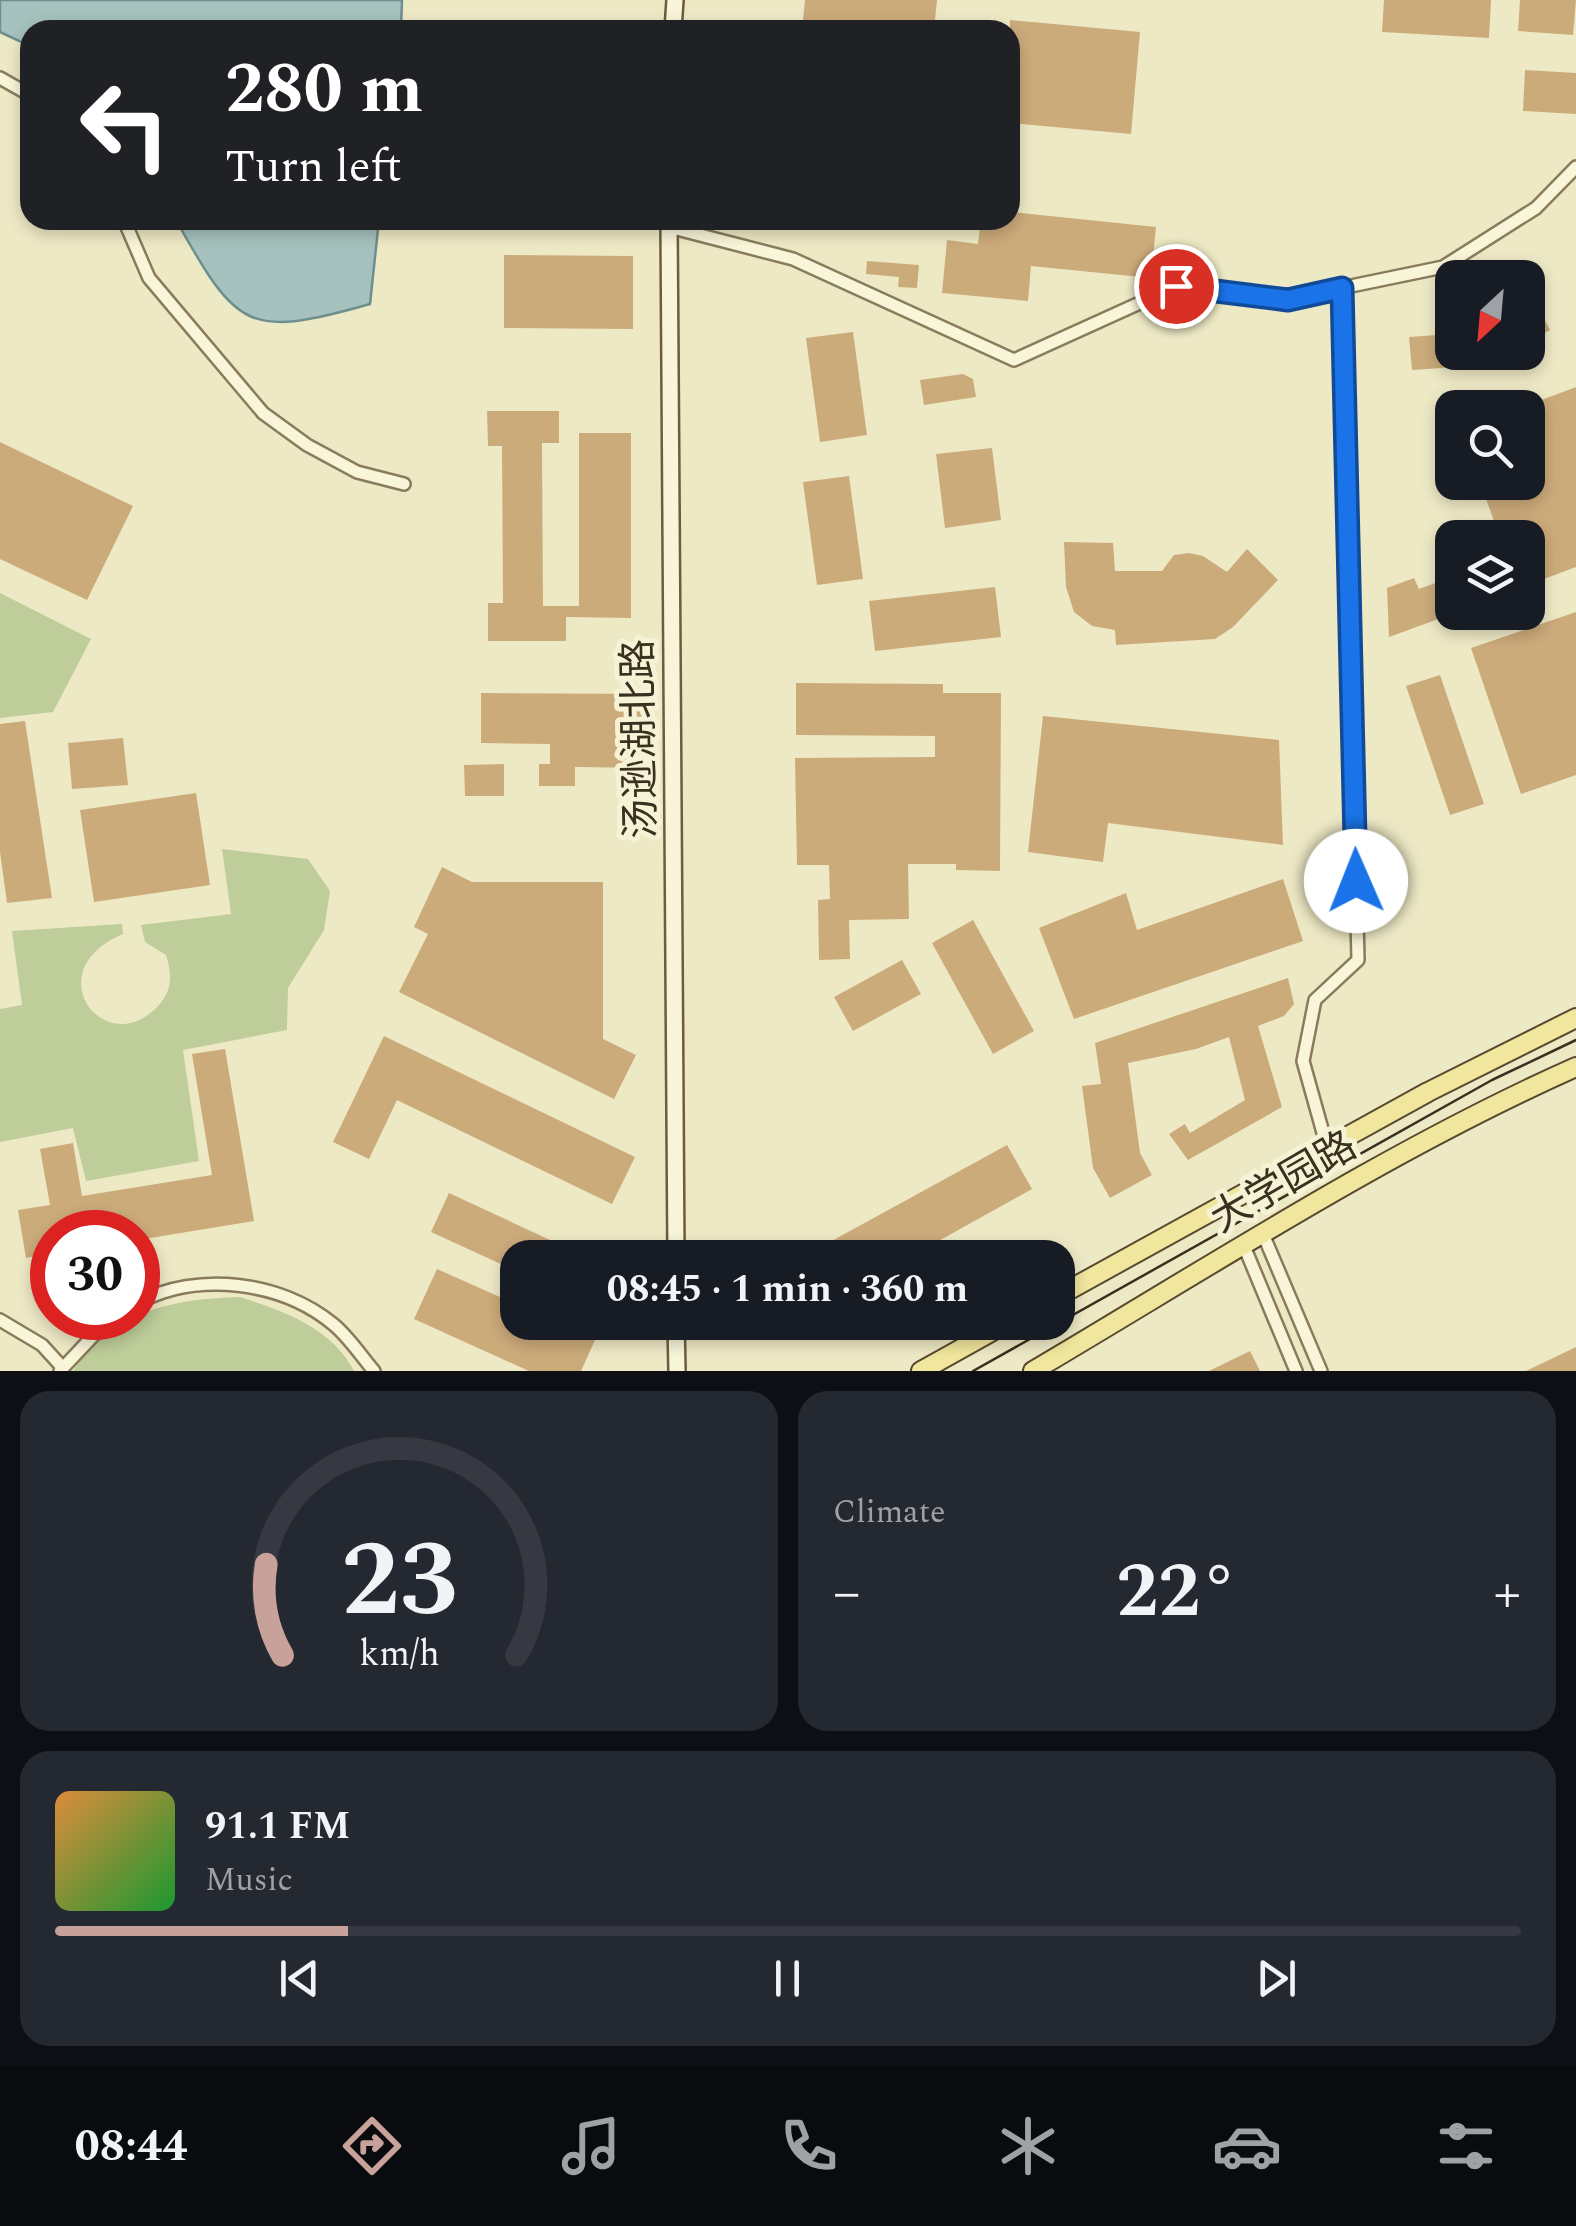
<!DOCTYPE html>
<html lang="en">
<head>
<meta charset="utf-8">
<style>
  :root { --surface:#171b24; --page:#242831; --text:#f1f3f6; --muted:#9ea1a6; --line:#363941; --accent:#c9a19b }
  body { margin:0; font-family:Spectral,"Noto Sans SC",serif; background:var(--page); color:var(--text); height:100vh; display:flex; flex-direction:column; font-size:38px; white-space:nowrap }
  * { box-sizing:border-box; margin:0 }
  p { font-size:32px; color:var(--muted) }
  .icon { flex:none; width:55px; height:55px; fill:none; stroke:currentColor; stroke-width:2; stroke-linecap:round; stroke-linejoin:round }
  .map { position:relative; height:1371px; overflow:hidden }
  .panel { display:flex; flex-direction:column; gap:20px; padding:20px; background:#0d0f14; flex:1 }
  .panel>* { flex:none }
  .top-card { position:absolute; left:20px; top:20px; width:1000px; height:210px; border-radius:30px; box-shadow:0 5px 15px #0003; background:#202124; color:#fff; overflow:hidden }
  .needle { width:65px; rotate:206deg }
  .buttons { position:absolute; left:1435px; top:260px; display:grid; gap:20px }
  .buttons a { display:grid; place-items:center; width:110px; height:110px; border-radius:20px; background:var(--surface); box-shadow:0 5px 15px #0003; font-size:50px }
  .speed { position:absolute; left:30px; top:1210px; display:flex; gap:20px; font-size:50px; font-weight:700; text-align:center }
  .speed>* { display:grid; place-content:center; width:130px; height:130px; border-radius:50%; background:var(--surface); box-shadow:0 5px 15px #0003; line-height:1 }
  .speed .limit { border:15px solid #d22; background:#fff; color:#111 }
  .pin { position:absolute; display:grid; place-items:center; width:85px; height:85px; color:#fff; margin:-42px; border:5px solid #fff; border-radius:50%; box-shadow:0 2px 10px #0007 }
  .me { position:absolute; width:110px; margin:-55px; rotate:359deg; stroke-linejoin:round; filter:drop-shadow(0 0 8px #0008) }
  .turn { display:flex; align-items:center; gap:35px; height:210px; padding:0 40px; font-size:45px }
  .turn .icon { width:130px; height:130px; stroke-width:2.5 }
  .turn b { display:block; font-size:70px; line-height:85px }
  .big { font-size:75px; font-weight:700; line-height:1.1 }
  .panel .card { flex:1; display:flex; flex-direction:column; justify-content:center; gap:15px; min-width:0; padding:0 35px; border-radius:30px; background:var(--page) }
  .panel .dial { align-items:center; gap:0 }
  .dial svg { height:260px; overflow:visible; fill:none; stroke:var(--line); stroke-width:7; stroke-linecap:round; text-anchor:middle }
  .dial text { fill:var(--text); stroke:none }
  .song { display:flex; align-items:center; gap:30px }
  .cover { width:120px; height:120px; border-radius:15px; background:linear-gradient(135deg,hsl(30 70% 55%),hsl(130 70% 35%)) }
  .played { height:10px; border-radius:5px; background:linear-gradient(90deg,var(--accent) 20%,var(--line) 20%) }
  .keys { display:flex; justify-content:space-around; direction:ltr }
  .heat { display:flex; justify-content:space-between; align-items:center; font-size:55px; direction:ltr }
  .panel .tiles { flex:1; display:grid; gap:20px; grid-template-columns:1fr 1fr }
  .card:last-child { grid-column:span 2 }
  .trip { position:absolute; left:500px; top:1240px; width:575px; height:100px; border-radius:30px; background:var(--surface); box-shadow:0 5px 15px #0003; font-weight:700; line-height:100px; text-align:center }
  .tab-bar { display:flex; height:160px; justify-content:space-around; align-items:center; background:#090b0e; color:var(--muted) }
  .tab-bar .icon { width:70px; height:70px }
  .tab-bar .active { color:var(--accent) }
  .tab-bar b { font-size:45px; color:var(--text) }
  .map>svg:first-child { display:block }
  .green { fill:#becd99 }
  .water { fill:#a7c2be; stroke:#6d908e; stroke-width:2.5 }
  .building { fill:#ccab7b }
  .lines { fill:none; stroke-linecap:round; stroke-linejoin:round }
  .minor-casing { stroke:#897c5b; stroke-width:16 }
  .secondary-casing { stroke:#6b5d3e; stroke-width:20 }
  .primary-casing { stroke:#57492f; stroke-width:22 }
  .minor { stroke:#f9f5d9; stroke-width:11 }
  .secondary { stroke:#f9f5d9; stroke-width:15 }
  .primary { stroke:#f1e69d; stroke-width:18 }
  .tram { stroke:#3a301f; stroke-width:2.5 }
  .route-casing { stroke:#114b97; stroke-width:25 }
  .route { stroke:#1a73e8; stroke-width:18 }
  .labels { text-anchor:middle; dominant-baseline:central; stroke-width:10; stroke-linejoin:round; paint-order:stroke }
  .street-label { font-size:40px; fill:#3a301f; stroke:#f6f2d5 }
</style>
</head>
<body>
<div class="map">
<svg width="1576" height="1371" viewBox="0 0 1576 1371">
  <rect width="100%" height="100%" fill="#eee9c5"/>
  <path class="green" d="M0,593L91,639L53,712L0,718Z
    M222,849L308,859L330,891L324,930L288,988L287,1030L183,1050L199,1161L86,1181L73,1128L0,1142V1009L22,1005L12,931L122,924L123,934C37,970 102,1058 154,1010C172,994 173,977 166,955L145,942L141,925L231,914Z
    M240,1297C285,1312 331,1327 354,1371H73C112,1310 174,1299 240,1297Z"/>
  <path class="water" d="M0,0H402L401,30H30V46L0,32Z
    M176,220H379L370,304C247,339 237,329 176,220Z"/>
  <path class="building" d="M805,0H937L934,30H802Z
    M1384,0H1491L1489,38L1382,32Z
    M1520,0H1576L1573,35L1518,31Z
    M1010,20L1140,32L1131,134L1010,123Z
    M1525,70L1576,73V114L1523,111Z
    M1010,212L1156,227L1151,278L1031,266L1028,301L942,293L947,240L978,244L981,220H1010Z
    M504,255L633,256V329L504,328Z
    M867,261L919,265L917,288L898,287L899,277L866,274Z
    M1528,288L1550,330L1528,342Z
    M853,332L867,435L820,442L806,338Z
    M1452,334V352H1508L1486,365L1412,370L1409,337Z
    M963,374L973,379L976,397L924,405L920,380Z
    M1576,387V567L1528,585V538H1500L1480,482H1528V405Z
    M487,411H559V443H542L543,606H579V433H631V618L566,617V641H488V603H503L502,446H488Z
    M0,442L133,506L87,600L0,559Z
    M992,448L1001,520L945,528L936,454Z
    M849,476L863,579L817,585L803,482Z
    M1064,542L1113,543L1115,571H1162L1174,555L1189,553L1203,556L1227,572L1247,549L1278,580L1233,627L1215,639L1116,645L1115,630L1092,626L1074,612L1066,587Z
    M1452,577V614L1389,637L1387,588L1414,578L1419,589Z
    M995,587L1001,637L875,651L869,601Z
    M1576,612V775L1521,794L1471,648Z
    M1440,675L1484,804L1450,815L1406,686Z
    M796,683L943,684V693H1001L1000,871L956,870V864H908L909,919L849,920L850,959L819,960L818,900L830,899L829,865H797L795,758L935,757V736L796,735Z
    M481,693L653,694V768L575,767V786H539V764H550V744L481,743Z
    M1043,716L1279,740L1283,845L1108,823L1103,862L1028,852Z
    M25,721L52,898L7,903L0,852V724Z
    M123,738L128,785L72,789L68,743Z
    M504,764V796H465L464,765Z
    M196,793L210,885L94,902L80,810Z
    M442,867L472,882H603V1039L636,1055L614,1099L399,992L428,934L414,927Z
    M1283,879L1303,941L1074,1019L1039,928L1126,893L1137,930Z
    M973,920L1034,1031L993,1054L932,943Z
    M902,960L921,994L853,1031L834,997Z
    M1288,978L1294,1004L1284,1016L1258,1026L1282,1107L1188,1160L1169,1134L1185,1124L1190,1133L1245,1100L1229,1037L1196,1049L1128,1063L1140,1153L1152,1175L1110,1198L1093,1168L1082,1086L1101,1084L1095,1043Z
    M384,1036L635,1157L612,1204L397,1100L369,1159L333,1142Z
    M225,1049L254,1221L138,1240V1232H52V1253L26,1258L18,1210L50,1205L40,1149L73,1143L82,1196L212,1175L192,1054Z
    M1007,1145L1032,1189L908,1258H836L828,1243Z
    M449,1193L589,1258H518V1272L431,1232Z
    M437,1269L518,1305V1322H556L595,1340L581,1371H529L414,1319Z
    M1576,1347V1371H1526Z
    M1250,1351L1260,1371H1209Z"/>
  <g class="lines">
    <g class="minor-casing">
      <path id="minor" d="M0,78L30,95
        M124,220L149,278L263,413L307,445L357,472L404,484
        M669,227L793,259L1014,360L1175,287L1288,299L1443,267L1536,208L1576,167
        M1327,1147L1303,1061L1315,1000L1358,960L1342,288
        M1263,1234L1321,1371
        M1244,1246L1296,1371
        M138,1303C197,1271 281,1281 333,1324C349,1337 361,1356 374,1371
        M0,1320L42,1345L62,1367
        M60,1371L110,1318"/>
    </g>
    <g class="secondary-casing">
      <path id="secondary" d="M673,30L675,0
        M669,220L676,1258
        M676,1322L677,1371"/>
    </g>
    <g class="primary-casing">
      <path id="primary" d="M1058,1296L1428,1092L1576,1018
        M921,1371L1009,1322
        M1033,1371C1211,1266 1387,1151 1576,1067"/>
    </g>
    <use href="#minor" class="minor"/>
    <use href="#secondary" class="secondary"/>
    <use href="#primary" class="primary"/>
    <path class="tram" d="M973,1371L1492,1080L1576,1040"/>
  </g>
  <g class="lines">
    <g class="route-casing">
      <path id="route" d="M1176,286L1288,300L1342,288L1356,881"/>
    </g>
    <use href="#route" class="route"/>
  </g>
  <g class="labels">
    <g class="street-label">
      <text transform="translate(641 739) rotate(-91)">汤逊湖北路</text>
      <text transform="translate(1284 1183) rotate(-30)">大学园路</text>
    </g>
  </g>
</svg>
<div class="buttons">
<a><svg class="needle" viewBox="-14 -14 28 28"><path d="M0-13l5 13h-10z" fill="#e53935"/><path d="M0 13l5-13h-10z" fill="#9ea1a6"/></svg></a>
<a><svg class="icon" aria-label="search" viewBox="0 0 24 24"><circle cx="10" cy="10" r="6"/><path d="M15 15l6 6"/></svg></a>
<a><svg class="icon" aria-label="layers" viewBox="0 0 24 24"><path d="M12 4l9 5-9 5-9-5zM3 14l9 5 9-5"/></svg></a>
</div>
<div class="speed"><div class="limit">30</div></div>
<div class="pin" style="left:1176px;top:286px;background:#d93025"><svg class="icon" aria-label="arrive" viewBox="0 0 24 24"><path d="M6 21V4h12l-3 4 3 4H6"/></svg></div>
<svg class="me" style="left:1356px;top:881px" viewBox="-20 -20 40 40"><circle r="19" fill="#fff"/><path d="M0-13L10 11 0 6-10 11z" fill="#1a73e8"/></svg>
<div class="trip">08:45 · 1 min · 360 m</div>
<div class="top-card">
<div class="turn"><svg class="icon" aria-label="left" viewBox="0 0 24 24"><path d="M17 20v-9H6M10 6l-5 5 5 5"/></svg><div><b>280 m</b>Turn left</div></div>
</div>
</div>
<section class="panel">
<div class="tiles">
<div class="card dial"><svg viewBox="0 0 100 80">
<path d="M14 69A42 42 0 1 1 86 69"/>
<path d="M14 69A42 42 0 0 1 9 41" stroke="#c9a19b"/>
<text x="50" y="56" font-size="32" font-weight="700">23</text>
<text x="50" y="72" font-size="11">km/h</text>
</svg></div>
<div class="card"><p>Climate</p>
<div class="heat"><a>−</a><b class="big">22°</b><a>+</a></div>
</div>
<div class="card">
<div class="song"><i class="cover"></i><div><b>91.1 FM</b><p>Music</p></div></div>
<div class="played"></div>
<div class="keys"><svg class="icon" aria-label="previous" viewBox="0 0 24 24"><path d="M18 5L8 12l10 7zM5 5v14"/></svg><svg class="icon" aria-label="pause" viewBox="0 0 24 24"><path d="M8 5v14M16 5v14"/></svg><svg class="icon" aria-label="next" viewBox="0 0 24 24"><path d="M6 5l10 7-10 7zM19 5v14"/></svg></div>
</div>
</div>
</section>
<nav class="tab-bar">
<b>08:44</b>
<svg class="icon active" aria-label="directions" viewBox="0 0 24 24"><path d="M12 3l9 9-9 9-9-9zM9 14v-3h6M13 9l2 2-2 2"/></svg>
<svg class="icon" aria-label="music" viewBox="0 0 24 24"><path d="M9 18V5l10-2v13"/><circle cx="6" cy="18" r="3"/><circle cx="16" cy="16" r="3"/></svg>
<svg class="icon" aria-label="phone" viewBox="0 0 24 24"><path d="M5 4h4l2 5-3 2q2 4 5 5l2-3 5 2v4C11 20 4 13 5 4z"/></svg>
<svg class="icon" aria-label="climate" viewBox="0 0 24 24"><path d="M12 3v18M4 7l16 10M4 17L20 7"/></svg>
<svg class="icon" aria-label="car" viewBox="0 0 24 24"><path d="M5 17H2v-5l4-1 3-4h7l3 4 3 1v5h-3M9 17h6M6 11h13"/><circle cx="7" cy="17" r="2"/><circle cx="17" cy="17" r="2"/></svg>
<svg class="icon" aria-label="filters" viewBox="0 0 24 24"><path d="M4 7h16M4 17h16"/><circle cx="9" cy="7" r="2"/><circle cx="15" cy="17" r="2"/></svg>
</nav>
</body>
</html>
